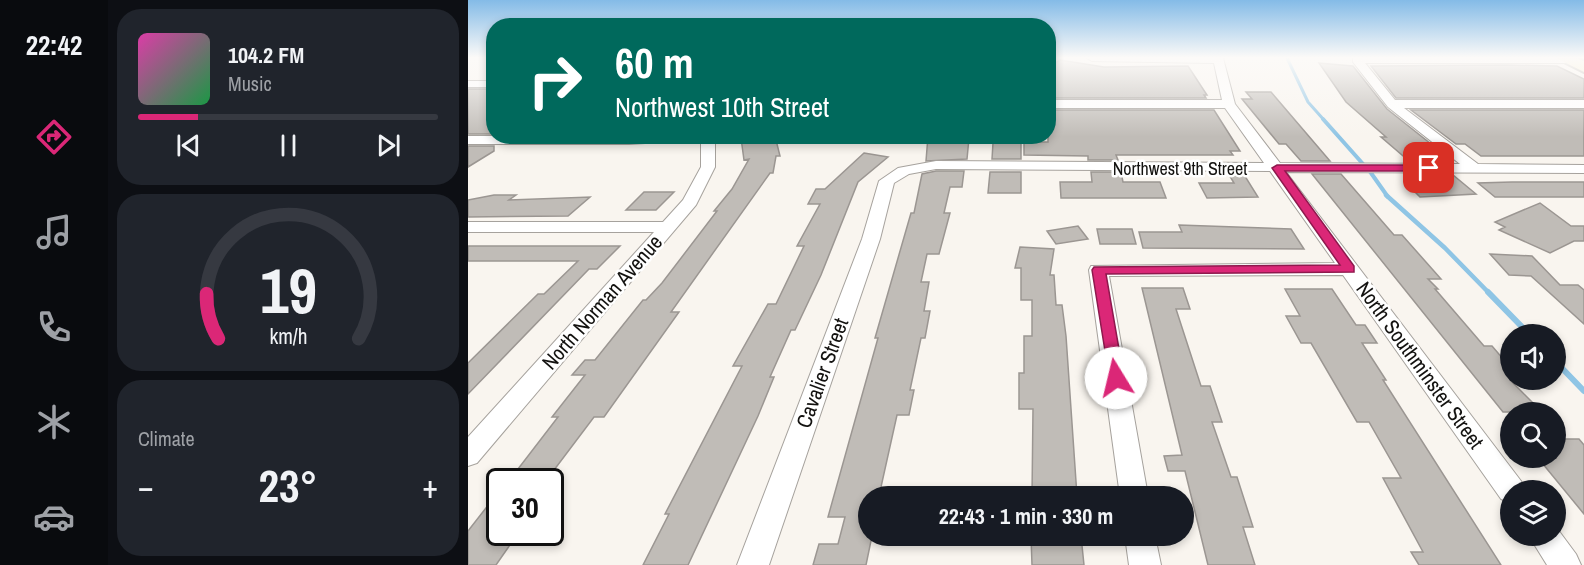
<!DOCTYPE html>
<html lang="en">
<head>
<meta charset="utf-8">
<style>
  :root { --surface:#171b24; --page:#20242c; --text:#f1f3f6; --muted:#9ea1a6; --line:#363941; --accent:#db2777 }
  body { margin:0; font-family:"Archivo Narrow",sans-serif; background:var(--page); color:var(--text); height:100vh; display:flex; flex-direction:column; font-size:22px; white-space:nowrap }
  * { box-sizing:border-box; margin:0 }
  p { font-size:20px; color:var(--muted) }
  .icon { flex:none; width:33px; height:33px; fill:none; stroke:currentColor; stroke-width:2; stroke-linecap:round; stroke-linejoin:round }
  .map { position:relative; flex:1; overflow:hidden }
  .details { display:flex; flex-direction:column; gap:9px; padding:9px; background:#0d0f14; width:360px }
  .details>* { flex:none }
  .top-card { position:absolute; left:18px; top:18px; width:570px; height:126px; border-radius:24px; box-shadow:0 3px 9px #0003; background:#00695c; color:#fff; overflow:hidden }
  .controls { position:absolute; left:1032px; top:324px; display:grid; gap:12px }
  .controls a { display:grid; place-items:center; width:66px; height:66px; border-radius:50%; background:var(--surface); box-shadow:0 3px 9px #0003; font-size:30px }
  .speed { position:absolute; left:18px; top:468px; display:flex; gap:12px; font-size:30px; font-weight:700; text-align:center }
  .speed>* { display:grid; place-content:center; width:78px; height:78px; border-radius:50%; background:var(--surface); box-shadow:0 3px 9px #0003; line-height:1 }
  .speed .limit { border:3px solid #111; border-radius:9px; background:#fff; color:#111 }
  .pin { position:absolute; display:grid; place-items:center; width:51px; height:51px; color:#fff; margin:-26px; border-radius:12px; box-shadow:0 3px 9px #0006 }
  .me { position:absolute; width:66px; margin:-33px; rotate:351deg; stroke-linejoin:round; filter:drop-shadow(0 0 4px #0008) }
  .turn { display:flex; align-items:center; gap:21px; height:126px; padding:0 30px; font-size:27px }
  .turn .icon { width:78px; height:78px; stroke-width:2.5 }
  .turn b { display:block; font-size:42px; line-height:51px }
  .big { font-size:45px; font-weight:700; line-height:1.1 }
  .details .card { flex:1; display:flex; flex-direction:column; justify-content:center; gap:9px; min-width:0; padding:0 21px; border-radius:24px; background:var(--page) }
  .details .dial { align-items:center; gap:0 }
  .dial svg { height:156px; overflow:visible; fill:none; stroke:var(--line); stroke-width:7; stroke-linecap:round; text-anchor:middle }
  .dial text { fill:var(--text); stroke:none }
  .song { display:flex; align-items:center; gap:18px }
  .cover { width:72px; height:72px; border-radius:9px; background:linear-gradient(135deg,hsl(320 70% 55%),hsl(140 70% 35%)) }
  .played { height:6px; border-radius:3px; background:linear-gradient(90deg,var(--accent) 20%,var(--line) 20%) }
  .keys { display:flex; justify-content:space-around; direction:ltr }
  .heat { display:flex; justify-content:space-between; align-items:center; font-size:33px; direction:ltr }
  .trip { position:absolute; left:390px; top:486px; width:336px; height:60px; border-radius:30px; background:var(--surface); box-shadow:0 3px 9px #0003; font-weight:700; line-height:60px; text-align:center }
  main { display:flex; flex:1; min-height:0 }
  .tabs { display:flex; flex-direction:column; width:108px; justify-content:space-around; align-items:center; background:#090b0e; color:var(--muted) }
  .tabs .icon { width:42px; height:42px }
  .tabs .on { color:var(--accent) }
  .tabs b { font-size:27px; color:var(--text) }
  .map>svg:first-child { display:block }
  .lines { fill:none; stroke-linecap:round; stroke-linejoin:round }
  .stream-far3 { stroke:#8fc5e5; stroke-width:3 }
  .stream-far2 { stroke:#8fc5e5; stroke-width:4 }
  .stream-far1 { stroke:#8fc5e5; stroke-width:4.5 }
  .stream { stroke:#8fc5e5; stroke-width:6 }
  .building { fill:#c0bcb7; stroke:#9b9692; stroke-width:1.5 }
  .street-casing { stroke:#a6a29d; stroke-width:2 }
  .secondary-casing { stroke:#a6a29d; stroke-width:4 }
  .street { fill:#fff; fill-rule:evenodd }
  .secondary { fill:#f8eec9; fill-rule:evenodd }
  .route { fill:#db2777; stroke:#8e194d; stroke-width:1.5 }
  .labels { text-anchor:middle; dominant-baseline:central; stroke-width:5; stroke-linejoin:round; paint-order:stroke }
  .far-street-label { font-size:18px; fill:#131210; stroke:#fff }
  .street-label { font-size:21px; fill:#131210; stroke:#fff }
</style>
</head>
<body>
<main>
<nav class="tabs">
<b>22:42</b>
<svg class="icon on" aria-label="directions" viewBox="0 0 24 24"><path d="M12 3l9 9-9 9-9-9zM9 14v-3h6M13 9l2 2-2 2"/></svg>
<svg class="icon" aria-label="music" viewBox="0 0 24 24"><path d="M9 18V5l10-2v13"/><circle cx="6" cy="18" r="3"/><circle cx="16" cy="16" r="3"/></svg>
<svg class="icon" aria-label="phone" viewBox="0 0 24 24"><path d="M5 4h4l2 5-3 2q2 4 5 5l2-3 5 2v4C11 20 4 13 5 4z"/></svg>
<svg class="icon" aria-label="climate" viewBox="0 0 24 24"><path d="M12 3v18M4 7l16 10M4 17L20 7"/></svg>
<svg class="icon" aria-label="car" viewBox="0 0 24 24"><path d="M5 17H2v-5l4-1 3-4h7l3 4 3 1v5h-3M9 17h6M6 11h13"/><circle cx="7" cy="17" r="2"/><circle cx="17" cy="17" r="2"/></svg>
</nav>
<section class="details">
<div class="card">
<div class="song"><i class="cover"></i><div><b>104.2 FM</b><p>Music</p></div></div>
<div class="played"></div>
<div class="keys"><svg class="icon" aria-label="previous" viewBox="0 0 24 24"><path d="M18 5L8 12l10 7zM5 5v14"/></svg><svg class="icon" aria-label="pause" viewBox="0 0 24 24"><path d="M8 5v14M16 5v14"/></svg><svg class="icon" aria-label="next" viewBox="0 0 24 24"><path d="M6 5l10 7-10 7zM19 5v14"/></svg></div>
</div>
<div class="card dial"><svg viewBox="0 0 100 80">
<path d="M14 69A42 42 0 1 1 86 69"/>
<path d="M14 69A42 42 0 0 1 8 46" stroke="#db2777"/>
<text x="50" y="56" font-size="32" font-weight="700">19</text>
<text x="50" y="72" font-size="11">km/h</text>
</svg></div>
<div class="card"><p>Climate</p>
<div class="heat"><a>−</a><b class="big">23°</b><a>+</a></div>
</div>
</section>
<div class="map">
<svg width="1116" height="565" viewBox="0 0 1116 565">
  <rect width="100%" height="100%" fill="#f9f5ef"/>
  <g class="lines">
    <path class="stream-far3" d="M819,58L840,102L856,120"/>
    <path class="stream-far2" d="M855,119L903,173L920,197"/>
    <path class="stream-far1" d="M918,195L977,248L1021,293"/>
    <path class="stream" d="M1020,292L1061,334
      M1088,362L1116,391"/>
  </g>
  <path class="building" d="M592,60L636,67L720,66L739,95H736L738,98H583L580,67Z
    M851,63L885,66L919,109L963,144H948L969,162L941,161L913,137H918L878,102Z
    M1039,65L1089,66L1116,79V98H928L903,66Z
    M0,89H26V134H0Z
    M778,92H803L862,161H833L818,144H811L774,99H784Z
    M584,110H746L772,151H762L765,155H648L650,160H620V156L556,155V142H580V112Z
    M943,110H1116V156H1013L997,144H988Z
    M286,136H307L312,156H308L305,173H302L203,312H211L136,417H126L77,482H40L90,417H84L117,375H104L117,360H127L175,300H178L194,283L249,211H246L264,189L281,159L276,160L273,138Z
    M460,136L501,138L499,159L458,161Z
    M525,143H553V159H524Z
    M0,146H26V151L0,167Z
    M396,153L420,157L390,182L353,275L327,330H323L302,377H306L290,416L220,565H175L201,514H197L274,366H265L300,304H308L336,246H329L352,204H340L348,189H357Z
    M468,171H496L494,187H482L476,213H482L471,254H459L453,282H461L456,311H462L457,338H453L442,390H446L441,415H429L411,496H400V536H404L398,565H345L351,544H370L377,517H360L410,338H407L443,213H446L454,174Z
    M522,172H553V193H520Z
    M623,172H653L655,182H692L698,198H593L592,182H624Z
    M760,173H775L790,197L739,198L731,183H766Z
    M844,174H873L926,235H934L973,279H960L970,289H967L1016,346H1024L1042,367V380L1074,412H1035Z
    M955,175H985L1008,194L952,197L937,182H964Z
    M1044,182H1116V197H1027L1010,183Z
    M176,192H206L188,210H158Z
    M26,195H48L41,200L122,197L100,216L0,217V200Z
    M1072,203L1103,226H1116V241H1106L1082,253L1031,230L1037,227L1027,222Z
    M711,225L823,229L836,249L675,248L671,232H714Z
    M610,226L620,239L588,244L579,231Z
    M629,229H664L668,244H632Z
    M0,246H152L129,269H121L0,394V363L70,294H76L110,261H0Z
    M552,247L586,249L582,275H586L588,305H594L598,336L609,496H564L565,409H551V373H556V336H564V300H553V268H547Z
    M1022,254L1064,256L1092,285H1110L1116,290V324L1063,276L1041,275Z
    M674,288H715L722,309H708L733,386H742L754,422H744L763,477H769L785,527H775L787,565H740L717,471H700L696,456L714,455Z
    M817,289H864L888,325H897L909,343H894L918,380H915L1033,565H951L943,552H955L915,478H933L901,422H889L843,343H833L818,316H832Z
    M1088,439H1111L1116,445V514L1070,458H1088Z
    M32,490V532H51L28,565H0V531Z
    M563,536H613L616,565H564Z"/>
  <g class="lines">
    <g class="street-casing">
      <path id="street" d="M619,58H755L767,104L812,163L992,164L920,107L885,62V58H1103V62L1099,63H897L927,100H1116V108H936L1010,164L1116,165V173L818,172L1053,481L1057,490H1042V502L1033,499L875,275L641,276L680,496H652L621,270L623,266L867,263L802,171L468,169L441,174L426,183L412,239L301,565H269L394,239L411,181L430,168L468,161L796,163L757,108H580V100H754L746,63L624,61Z
        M0,81H26V87H0Z
        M0,136H232L226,140L161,144H0Z
        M233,136H247V167L228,205L9,463L0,466V437L186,232H0V222H195L215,200L233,167Z
        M1088,527L1108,554L1113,565H1079L1061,536H1088Z
        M657,536H687L693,565H661Z"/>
    </g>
    <g class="secondary-casing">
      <path id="secondary" d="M1088,58H1108L1116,61V72Z"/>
    </g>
    <use href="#street" class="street"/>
    <use href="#secondary" class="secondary"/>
  </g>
  <linearGradient id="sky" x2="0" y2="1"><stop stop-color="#84bbe7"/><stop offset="0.42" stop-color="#fcfaf8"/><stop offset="1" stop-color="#fcfaf8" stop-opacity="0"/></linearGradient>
  <rect width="1116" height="137" fill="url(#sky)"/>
  <path class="route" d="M809,165H961L966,168L961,171H817L886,266V272L638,274L656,378L648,384L642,382L624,270L626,267L872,265L804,168Z"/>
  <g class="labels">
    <g class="far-street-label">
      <text x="712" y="168">Northwest 9th Street</text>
    </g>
    <g class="street-label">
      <text transform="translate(134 302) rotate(-49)">North Norman Avenue</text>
      <text transform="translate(952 365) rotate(54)">North Southminster Street</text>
      <text transform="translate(354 373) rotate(-70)">Cavalier Street</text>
    </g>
  </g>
</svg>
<div class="controls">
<a><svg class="icon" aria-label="sound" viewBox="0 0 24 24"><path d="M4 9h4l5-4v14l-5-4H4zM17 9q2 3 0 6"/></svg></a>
<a><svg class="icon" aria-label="search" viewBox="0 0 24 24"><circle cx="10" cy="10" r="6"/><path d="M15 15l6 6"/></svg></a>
<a><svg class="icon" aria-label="layers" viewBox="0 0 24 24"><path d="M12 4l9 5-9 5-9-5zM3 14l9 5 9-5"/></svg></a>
</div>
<div class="speed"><div class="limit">30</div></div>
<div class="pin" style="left:961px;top:168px;background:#d93025"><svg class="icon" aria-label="arrive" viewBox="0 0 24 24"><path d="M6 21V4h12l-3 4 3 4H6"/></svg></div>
<svg class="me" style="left:648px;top:378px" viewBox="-20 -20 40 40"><circle r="19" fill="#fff"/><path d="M0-13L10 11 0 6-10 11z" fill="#db2777"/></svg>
<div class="trip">22:43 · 1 min · 330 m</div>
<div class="top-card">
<div class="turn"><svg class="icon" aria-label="right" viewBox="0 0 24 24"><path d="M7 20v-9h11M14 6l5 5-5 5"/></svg><div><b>60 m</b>Northwest 10th Street</div></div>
</div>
</div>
</main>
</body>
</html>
